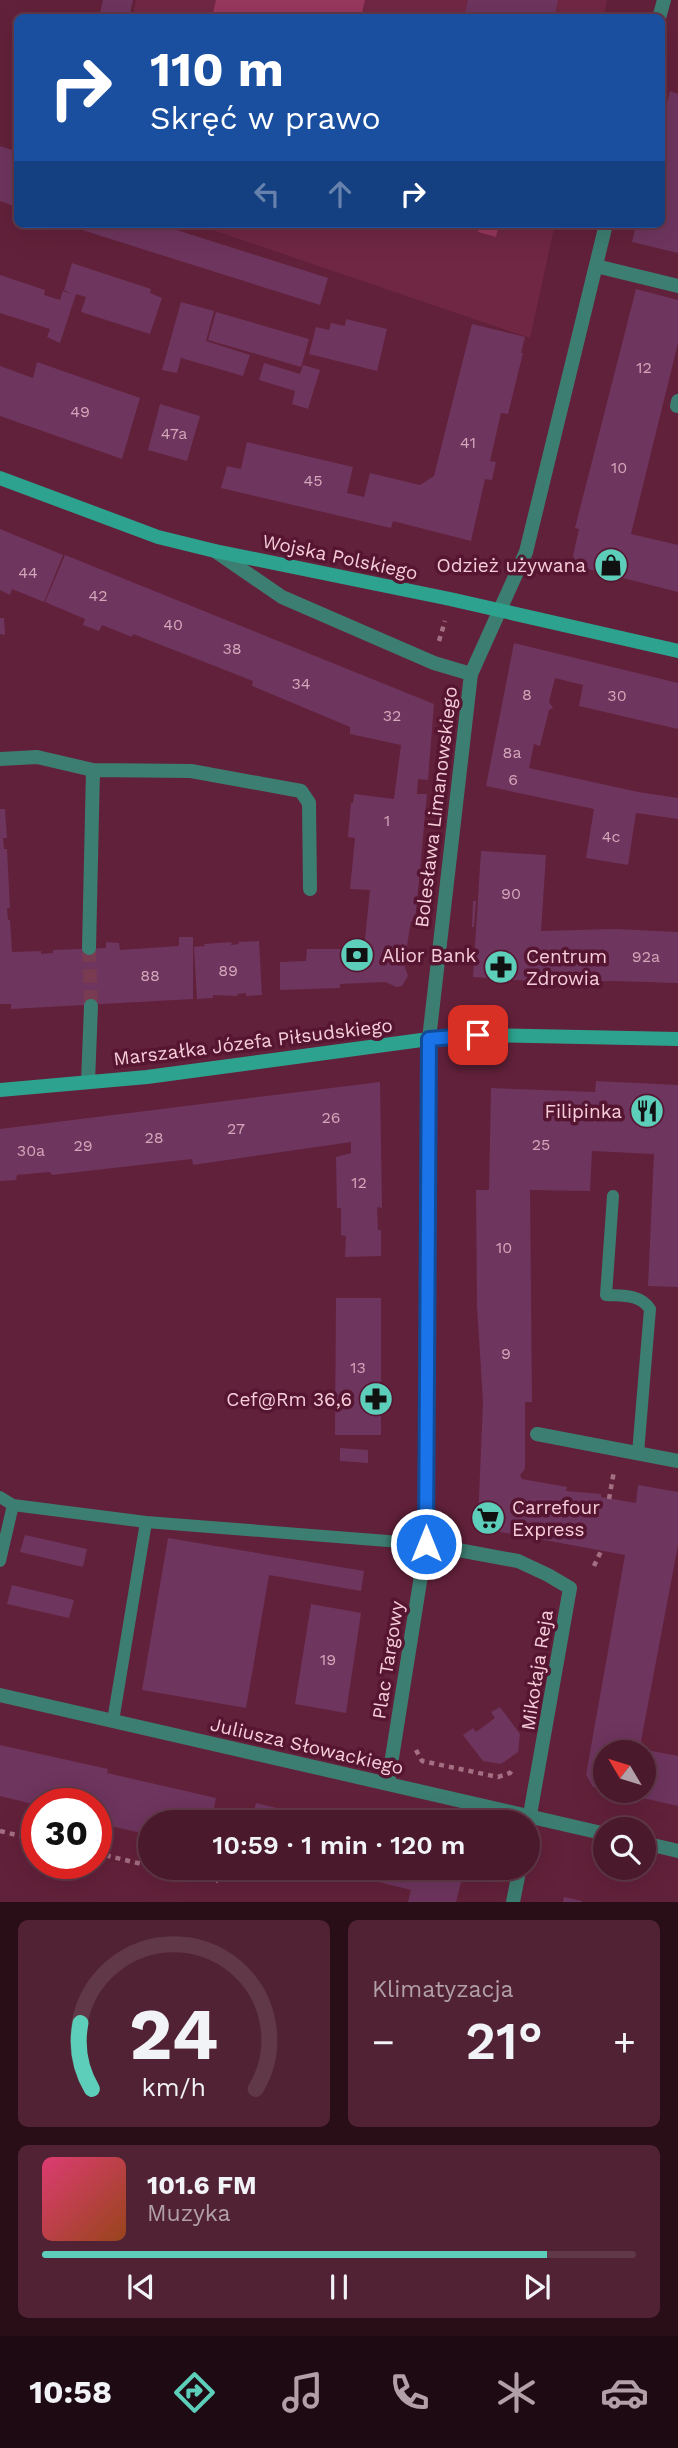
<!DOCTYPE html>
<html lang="pl">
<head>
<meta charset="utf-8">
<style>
  :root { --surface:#4a192c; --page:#512234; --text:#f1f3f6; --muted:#b2a0a9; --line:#613848; --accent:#5dceb9 }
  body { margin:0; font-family:"Work Sans",sans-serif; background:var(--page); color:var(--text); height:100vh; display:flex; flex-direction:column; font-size:26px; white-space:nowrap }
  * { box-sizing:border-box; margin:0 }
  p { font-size:23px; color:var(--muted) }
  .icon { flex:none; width:38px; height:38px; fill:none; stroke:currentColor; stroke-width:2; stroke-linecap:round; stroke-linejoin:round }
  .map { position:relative; height:1902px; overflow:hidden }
  .details { display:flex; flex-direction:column; gap:18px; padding:18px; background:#290e18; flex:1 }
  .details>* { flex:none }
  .guide { position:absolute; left:14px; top:14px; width:651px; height:214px; border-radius:10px; box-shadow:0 7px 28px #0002,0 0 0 2px var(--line); background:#1a4fa0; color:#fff; overflow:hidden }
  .needle { width:46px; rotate:308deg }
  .controls { position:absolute; left:593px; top:1740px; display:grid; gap:14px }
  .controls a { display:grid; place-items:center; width:63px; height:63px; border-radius:50%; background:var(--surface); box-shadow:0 7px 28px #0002,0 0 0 2px var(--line); font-size:35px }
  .speed { position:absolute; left:21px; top:1788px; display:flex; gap:14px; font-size:35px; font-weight:700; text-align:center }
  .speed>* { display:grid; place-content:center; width:91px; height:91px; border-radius:50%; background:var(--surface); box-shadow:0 7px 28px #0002,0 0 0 2px var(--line); line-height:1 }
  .speed .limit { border:10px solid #d22; background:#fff; color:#111 }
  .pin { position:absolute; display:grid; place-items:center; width:60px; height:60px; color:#fff; margin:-30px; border-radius:14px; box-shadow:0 4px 10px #0006 }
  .me { position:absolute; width:77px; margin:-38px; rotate:0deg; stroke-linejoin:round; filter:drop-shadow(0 0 5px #0008) }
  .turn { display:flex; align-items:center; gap:24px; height:147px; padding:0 21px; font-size:32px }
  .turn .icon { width:91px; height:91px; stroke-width:2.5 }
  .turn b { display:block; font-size:49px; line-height:60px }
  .lanes { display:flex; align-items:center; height:66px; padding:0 21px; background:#0003; justify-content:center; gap:35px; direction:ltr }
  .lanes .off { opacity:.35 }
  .big { font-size:52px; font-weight:600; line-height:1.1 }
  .details .tile { flex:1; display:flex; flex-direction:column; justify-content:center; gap:10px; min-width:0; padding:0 24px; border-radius:10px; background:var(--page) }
  .details .dial { align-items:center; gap:0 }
  .dial svg { height:182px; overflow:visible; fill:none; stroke:var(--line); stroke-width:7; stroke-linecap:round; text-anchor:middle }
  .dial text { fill:var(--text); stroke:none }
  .song { display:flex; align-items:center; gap:21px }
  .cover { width:84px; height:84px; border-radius:10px; background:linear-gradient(135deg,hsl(340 70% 55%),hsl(20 70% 35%)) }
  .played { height:7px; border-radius:4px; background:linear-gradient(90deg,var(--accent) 85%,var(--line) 85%) }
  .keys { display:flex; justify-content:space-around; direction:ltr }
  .heat { display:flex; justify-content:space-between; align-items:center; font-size:38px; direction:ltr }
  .details .tiles { flex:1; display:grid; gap:18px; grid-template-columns:1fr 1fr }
  .tile:last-child { grid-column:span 2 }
  .trip { position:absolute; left:138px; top:1810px; width:402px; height:70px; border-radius:35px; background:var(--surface); box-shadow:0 7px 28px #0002,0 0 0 2px var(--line); font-weight:600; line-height:70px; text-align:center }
  .dock { display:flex; height:112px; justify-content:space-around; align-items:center; background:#1e0a12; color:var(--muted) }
  .dock .icon { width:49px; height:49px }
  .dock .active { color:var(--accent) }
  .dock b { font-size:32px; color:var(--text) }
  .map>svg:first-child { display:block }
  .built { fill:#702744 }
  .green { fill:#97375d }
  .building { fill:#6e355e }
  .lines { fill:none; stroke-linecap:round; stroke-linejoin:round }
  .street-tunnel { stroke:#783b52; stroke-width:14; stroke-dasharray:14 7; stroke-linecap:butt }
  .path { stroke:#a56f82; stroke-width:4.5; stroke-dasharray:5 5; stroke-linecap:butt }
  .lane { stroke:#3d7e72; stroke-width:12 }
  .street { stroke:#3d7e72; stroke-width:14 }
  .secondary { stroke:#2da38f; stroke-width:14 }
  .route-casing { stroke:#114b97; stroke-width:18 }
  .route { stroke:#1a73e8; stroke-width:12 }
  .labels { text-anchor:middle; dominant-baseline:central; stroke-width:7; stroke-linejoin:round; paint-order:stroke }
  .number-label { font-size:16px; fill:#d4a7ba }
  .street-label { font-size:19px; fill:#f6cdd9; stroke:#561530 }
  .poi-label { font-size:19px; fill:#f6cdd9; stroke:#561530; text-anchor:end }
</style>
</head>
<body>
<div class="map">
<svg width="678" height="1902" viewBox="0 0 678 1902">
  <rect width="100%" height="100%" fill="#62213a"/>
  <path class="built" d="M136,0H607L603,18H132Z
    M195,224H555L530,338Z"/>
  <path class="green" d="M216,0H365L361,17H212Z
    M480,224H499L496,237L478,232Z"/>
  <path class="building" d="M103,0H133L129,18H99Z
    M468,0H558L554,18H464Z
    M670,91L678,94V253L632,242L636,224H662V125Z
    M0,146L18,152L16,207L0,201Z
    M84,224H158L328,278L320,305L82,230Z
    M72,263L151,289L150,293L162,298L150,334L81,312L86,297L76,294L60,343L47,337L50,329L0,313V275L45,290L44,295L60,300L63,291L72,294L64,290Z
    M636,289L678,300V343L631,534L678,545V592L580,567L573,556L579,529L575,528Z
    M181,302L214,311L206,341L250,355L243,376L181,358L177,373L162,370Z
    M216,312L309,339L301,367L208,340Z
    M346,319L387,329L377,371L309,354L316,327L329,330L331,323L345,326Z
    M472,324L525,337L521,353H523L508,414L501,413L490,461L496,462L492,480L485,479L471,541L393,521L391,528L221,488L227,466L241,469L247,442L353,467L347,493L364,497L370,473L420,485L434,476Z
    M37,362L140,398L122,459L0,416V366L33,378Z
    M264,363L300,374L303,365L320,370L308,409L292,404L295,391L259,380Z
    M160,404L200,416L187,461L148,450Z
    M0,529L63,555L44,602L12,589L10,595L0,590Z
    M65,555L434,704L428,780L418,779L417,794H427L415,922L411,921L404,964L408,976L402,986L396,987L386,982L340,984V988L280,990V962L306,961L307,949H364L370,890L350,889L355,838L348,837L351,803H353L354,794L394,799L401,745L350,734V727L252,686L253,681L133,634L132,637L102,625L99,631L83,625L85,619L45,602Z
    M0,618H4L5,635L0,634Z
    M514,643L678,683V729L579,706L583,685L555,678L549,702L553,708L549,710L540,746L534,744L529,768L638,792L678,798V819L636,813L628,865L586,858L594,809L486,786Z
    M0,809H5L7,838H3L4,849H7L10,908H7L8,920H10L12,952L41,951V954L53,953V950L106,948V942L119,943L120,950L179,946V937H193V999L11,1009V1004H0Z
    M481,851L546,855L541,931L615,929L678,932V983L614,981L545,982L473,977Z
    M473,901H476L474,927H472Z
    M259,941L262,995L246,996V993L237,994L238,996L213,995V998L197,999L194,947L205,946L204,944L232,942L231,945L239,944L238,942Z
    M596,1081L678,1085V1287L648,1286L654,1154L592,1151L590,1191L530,1190L532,1402H525V1469L520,1475L522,1479L567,1487L566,1491L601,1494V1497L636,1503L638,1485L678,1492V1545L641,1741L647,1750L678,1756V1806L612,1791L644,1790V1752H606V1790L593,1787L586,1775L625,1555L485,1529L478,1521L483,1402L477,1305L476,1190H489L491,1088L595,1092Z
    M380,1082L382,1208L377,1207L378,1230H381V1256L345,1257L346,1236L341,1235V1208H337L336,1157L351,1153V1142L193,1165L192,1159L52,1175L50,1172L17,1175L16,1180L0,1181V1129Z
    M336,1298H381V1435H335Z
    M340,1448L368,1450V1463L340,1461Z
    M25,1535L87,1549L83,1567L20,1552Z
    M168,1538L364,1571L361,1591L269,1575L246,1708L142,1690Z
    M12,1585L74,1600L69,1618L7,1604Z
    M311,1604L361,1613L346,1713L295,1704Z
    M500,1707L520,1734L518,1752L501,1764L483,1761L463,1735L473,1728L476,1732L495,1718L491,1712Z
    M0,1745L108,1769L107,1773L216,1798L211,1822H150V1835L97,1823L96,1804L37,1805L0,1796Z
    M256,1803L332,1821V1822H251Z
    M318,1867H465L456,1902H408L411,1890Z
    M564,1897L582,1901L581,1902H563Z"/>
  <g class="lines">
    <path class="street-tunnel" d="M89,948L91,1006"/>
    <path class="path" d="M439,641L445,621
      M609,1499L614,1471
      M594,1566L601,1551
      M416,1750L422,1761L498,1777L510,1773L514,1767
      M0,1831L37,1840
      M96,1853L150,1866
      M158,1867L218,1881"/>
    <path class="lane" d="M613,1196L606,1295C623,1296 640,1294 650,1309L638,1453
      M0,1497L13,1505L146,1522L426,1544
      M0,1561L13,1505
      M113,1721L146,1522"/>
    <path class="street" d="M659,18L664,0
      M596,266L678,286
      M677,406L678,401
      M215,551L282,597L434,663L471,674
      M0,759L37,757L93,770L191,771L301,791L309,803L310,889
      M89,948L93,770
      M88,1082L91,1006
      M537,1434L678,1461
      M426,1544L518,1561L548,1575L570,1588L528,1826
      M0,1695L606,1834
      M388,1783L426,1544L429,1039L471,674L526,552L606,224
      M644,1843L678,1851
      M513,1902L520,1867"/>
    <path class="secondary" d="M0,478L158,537L215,551L450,599L678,651
      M0,1090L147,1077L429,1039L478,1035L678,1039"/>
  </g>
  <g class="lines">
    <g class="route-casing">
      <path id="route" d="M426,1544L429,1039L478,1035"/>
    </g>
    <use href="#route" class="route"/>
  </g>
  <defs>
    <g id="shop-disc" transform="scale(1.75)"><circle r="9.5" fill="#5dceb9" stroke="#561530"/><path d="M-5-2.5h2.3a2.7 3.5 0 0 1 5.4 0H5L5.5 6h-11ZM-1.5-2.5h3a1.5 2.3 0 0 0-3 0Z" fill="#111"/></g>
    <g id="bank-disc" transform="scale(1.75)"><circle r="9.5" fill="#5dceb9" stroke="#561530"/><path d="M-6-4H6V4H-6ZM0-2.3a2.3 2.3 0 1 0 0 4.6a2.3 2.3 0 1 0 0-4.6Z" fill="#111"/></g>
    <g id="pharmacy-disc" transform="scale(1.75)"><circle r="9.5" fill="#5dceb9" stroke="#561530"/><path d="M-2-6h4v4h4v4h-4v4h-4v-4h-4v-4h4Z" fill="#111"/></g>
    <g id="restaurant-disc" transform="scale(1.75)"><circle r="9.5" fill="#5dceb9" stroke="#561530"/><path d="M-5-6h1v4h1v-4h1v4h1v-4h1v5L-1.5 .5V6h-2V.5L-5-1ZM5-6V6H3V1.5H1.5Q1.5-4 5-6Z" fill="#111"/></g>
    <g id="supermarket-disc" transform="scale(1.75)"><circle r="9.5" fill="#5dceb9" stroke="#561530"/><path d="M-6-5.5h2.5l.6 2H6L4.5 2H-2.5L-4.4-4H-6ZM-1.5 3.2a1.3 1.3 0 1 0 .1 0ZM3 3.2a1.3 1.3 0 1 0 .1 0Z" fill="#111"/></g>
  </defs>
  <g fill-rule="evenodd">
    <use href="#shop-disc" x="611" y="565"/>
    <use href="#bank-disc" x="357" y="955"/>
    <use href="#pharmacy-disc" x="501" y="967"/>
    <use href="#restaurant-disc" x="647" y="1111"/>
    <use href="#pharmacy-disc" x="376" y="1399"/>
    <use href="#supermarket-disc" x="488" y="1518"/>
  </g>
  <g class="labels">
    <g class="number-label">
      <text x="644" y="367">12</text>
      <text x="80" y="411">49</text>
      <text x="174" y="433">47a</text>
      <text x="468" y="442">41</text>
      <text x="619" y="467">10</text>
      <text x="313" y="480">45</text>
      <text x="28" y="572">44</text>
      <text x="98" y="595">42</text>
      <text x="173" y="624">40</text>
      <text x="232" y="648">38</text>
      <text x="301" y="683">34</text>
      <text x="527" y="694">8</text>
      <text x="617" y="695">30</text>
      <text x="392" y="715">32</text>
      <text x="512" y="752">8a</text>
      <text x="513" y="779">6</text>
      <text x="387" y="820">1</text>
      <text x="611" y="836">4c</text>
      <text x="511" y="893">90</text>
      <text x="646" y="956">92a</text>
      <text x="228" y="970">89</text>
      <text x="150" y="975">88</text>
      <text x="331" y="1117">26</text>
      <text x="236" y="1128">27</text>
      <text x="154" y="1137">28</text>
      <text x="541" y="1144">25</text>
      <text x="83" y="1145">29</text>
      <text x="31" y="1150">30a</text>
      <text x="359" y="1182">12</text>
      <text x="504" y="1247">10</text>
      <text x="506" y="1353">9</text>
      <text x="358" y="1367">13</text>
      <text x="328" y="1659">19</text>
    </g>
    <g class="street-label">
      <text transform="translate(340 557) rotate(12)">Wojska Polskiego</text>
      <text transform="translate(436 807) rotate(-83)">Bolesława Limanowskiego</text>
      <text transform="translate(253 1042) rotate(-7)">Marszałka Józefa Piłsudskiego</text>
      <text transform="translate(388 1660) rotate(-81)">Plac Targowy</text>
      <text transform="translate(537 1670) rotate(-81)">Mikołaja Reja</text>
      <text transform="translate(307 1746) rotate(13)">Juliusza Słowackiego</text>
    </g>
    <g class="poi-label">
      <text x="586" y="565">Odzież używana</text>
      <text x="382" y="955" text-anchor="start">Alior Bank</text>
      <text x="526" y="956" text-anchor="start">Centrum<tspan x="526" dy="22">Zdrowia</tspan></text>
      <text x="622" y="1111">Filipinka</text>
      <text x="352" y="1399">Cef@Rm 36,6</text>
      <text x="512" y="1507" text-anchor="start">Carrefour<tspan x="512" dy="22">Express</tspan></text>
    </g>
  </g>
</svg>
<div class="controls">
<a><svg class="needle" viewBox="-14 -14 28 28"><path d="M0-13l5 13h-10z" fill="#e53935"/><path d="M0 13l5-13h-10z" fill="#b2a0a9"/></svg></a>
<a><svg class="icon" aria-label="search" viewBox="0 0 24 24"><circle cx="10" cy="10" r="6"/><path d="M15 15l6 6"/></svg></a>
</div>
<div class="speed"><div class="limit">30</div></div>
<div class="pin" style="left:478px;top:1035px;background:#d93025"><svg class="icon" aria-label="arrive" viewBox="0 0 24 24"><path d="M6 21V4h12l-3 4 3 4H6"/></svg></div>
<svg class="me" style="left:426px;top:1544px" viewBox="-20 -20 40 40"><circle r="17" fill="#1a73e8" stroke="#fff" stroke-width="3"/><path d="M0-11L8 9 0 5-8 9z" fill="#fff"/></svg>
<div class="trip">10:59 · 1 min · 120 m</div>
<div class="guide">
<div class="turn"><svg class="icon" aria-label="right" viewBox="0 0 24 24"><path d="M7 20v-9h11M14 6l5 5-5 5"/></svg><div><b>110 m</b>Skręć w prawo</div></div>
<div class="lanes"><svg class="icon off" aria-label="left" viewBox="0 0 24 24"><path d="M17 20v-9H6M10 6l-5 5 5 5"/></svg><svg class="icon off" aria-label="ahead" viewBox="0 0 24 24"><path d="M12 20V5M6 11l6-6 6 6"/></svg><svg class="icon" aria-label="right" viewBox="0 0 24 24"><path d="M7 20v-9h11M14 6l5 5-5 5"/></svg></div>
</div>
</div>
<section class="details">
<div class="tiles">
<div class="tile dial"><svg viewBox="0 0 100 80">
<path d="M14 69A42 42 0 1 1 86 69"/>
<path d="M14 69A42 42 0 0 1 9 40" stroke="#5dceb9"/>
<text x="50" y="56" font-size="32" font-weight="700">24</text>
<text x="50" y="72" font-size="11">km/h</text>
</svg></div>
<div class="tile"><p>Klimatyzacja</p>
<div class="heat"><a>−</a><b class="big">21°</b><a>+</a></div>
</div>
<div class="tile">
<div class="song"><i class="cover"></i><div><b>101.6 FM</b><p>Muzyka</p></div></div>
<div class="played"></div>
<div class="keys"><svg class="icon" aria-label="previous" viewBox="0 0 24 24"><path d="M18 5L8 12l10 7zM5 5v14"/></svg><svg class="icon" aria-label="pause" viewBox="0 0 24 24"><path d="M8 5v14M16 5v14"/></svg><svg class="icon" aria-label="next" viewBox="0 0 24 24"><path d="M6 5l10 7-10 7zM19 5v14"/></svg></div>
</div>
</div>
</section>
<nav class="dock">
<b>10:58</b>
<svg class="icon active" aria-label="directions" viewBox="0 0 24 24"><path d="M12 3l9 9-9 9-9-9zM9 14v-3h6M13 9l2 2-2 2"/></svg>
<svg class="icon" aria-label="music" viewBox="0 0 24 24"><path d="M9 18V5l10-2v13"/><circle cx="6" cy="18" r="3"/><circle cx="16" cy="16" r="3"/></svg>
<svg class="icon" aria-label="phone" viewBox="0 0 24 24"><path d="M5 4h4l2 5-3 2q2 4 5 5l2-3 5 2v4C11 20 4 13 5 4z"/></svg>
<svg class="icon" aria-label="climate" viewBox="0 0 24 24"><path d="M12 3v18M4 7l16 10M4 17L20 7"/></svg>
<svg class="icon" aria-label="car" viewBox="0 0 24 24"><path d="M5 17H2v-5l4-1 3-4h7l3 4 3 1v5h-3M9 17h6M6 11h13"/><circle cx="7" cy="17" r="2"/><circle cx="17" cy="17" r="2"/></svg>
</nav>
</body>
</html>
